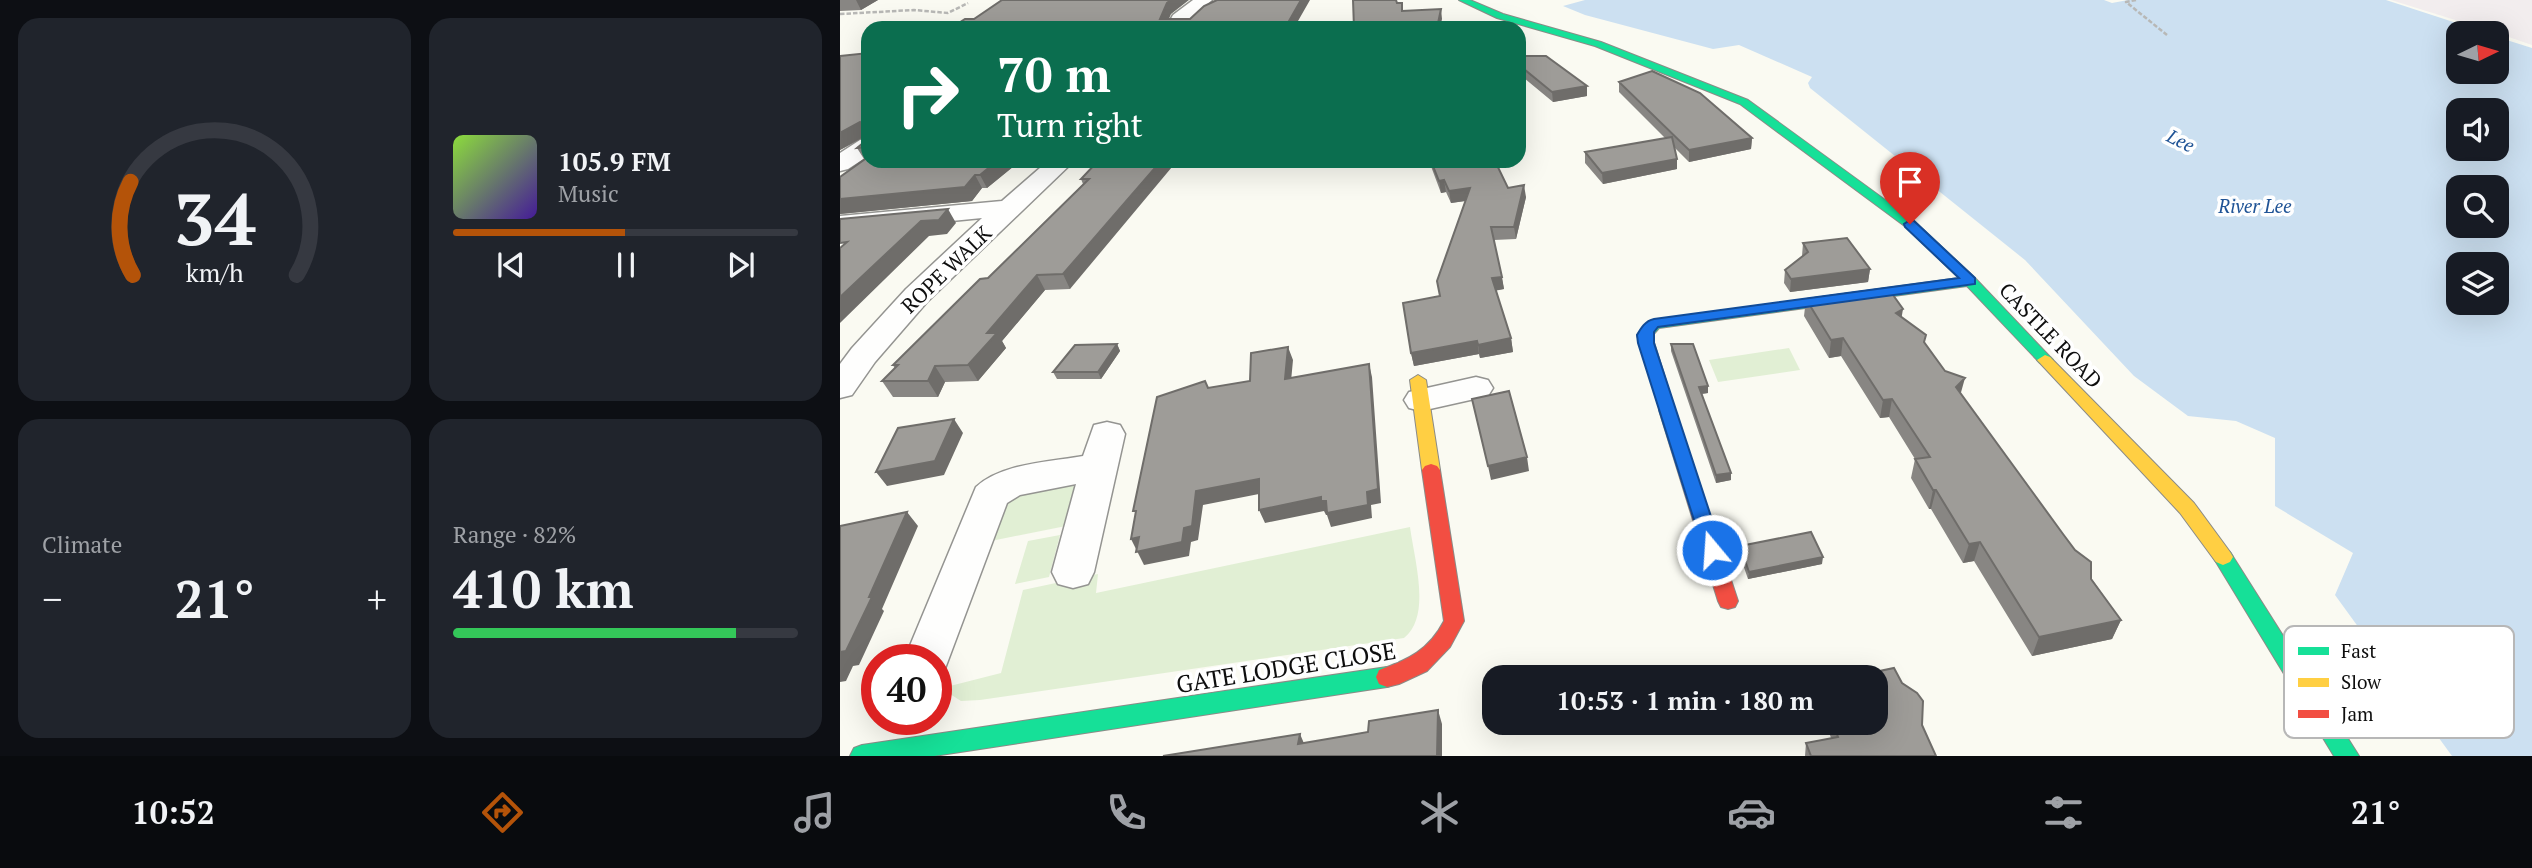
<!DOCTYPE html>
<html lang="en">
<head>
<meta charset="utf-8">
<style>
  :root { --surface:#171b24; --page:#20242c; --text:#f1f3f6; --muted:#9ea1a6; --line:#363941; --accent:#b45309 }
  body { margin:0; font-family:"PT Serif",serif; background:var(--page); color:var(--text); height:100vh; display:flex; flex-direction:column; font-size:26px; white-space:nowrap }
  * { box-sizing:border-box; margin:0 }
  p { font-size:23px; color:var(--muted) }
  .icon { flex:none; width:38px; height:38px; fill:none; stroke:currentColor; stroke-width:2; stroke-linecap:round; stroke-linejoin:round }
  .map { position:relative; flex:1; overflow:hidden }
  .side { display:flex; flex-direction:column; gap:18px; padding:18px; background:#0d0f14; width:840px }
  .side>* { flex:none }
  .hud { position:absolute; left:21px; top:21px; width:665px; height:147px; border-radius:21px; box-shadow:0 7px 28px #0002; background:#0b6e4f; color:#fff; overflow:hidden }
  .needle { width:46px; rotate:85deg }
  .buttons { position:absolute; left:1606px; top:21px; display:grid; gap:14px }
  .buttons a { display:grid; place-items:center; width:63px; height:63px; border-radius:14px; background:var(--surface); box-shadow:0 7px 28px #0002; font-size:35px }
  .speed { position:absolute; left:21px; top:644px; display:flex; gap:14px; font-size:35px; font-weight:700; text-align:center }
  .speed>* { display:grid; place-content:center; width:91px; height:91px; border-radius:50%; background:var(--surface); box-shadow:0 7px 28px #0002; line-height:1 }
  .speed .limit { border:10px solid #d22; background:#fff; color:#111 }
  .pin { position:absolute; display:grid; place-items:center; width:60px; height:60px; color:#fff; margin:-72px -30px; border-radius:50% 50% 50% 0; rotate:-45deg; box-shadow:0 0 7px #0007 }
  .pin .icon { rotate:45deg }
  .me { position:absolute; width:77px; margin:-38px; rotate:342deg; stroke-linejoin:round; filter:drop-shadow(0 0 5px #0008) }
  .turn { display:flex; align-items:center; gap:24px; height:147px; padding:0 21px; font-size:32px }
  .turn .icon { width:91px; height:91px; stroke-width:2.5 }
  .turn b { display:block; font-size:49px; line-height:60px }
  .big { font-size:52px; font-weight:600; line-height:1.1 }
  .side .tile { flex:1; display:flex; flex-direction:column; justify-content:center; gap:10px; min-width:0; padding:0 24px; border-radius:21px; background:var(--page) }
  .side .dial { align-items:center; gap:0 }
  .dial svg { height:182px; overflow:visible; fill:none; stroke:var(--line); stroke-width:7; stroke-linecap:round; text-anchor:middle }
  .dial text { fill:var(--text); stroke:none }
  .song { display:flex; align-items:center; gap:21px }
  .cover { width:84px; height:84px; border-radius:10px; background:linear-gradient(135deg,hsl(90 70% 55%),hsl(260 70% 35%)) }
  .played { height:7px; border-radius:4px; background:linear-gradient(90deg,var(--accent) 50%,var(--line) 50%) }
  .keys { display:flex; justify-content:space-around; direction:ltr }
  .heat { display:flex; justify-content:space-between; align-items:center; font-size:38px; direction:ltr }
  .charge { height:10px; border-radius:5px; background:linear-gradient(90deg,#34c759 82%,var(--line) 0) }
  .side .tiles { flex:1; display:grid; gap:18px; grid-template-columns:repeat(2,1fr) }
  .trip { position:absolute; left:642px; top:665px; width:406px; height:70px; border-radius:21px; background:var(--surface); box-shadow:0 7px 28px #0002; font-weight:600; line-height:70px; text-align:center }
  .tab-bar { display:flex; height:112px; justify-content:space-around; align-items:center; background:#090b0e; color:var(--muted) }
  .tab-bar .icon { width:49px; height:49px }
  .tab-bar .on { color:var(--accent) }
  .tab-bar b { font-size:32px; color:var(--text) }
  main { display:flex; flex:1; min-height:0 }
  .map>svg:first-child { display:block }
  .industrial { fill:#f2edee }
  .green { fill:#e1efd4 }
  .water { fill:#cce0f1; fill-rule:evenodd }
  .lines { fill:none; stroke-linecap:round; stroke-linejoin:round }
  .street-casing { stroke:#949491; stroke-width:3 }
  .fast-casing { stroke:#8b8b87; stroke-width:2 }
  .slow-casing { stroke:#8b8b87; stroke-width:2 }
  .jam-casing { stroke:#8b8b87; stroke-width:2 }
  .path { stroke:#b8b8b6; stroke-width:2.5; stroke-dasharray:4.5 2; stroke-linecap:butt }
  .street { fill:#fefefd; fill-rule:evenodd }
  .fast { fill:#16e098; fill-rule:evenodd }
  .slow { fill:#ffcf43; fill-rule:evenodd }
  .jam { fill:#f24e42; fill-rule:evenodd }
  .wall { fill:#888683 }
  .shaded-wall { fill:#6f6d6a }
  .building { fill:#9e9c98; stroke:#6f6d6a; stroke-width:2 }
  .route { fill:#1a73e8; stroke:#114b97; stroke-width:2 }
  .labels { text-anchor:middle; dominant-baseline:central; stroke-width:7; stroke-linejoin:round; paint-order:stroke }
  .far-water-label { font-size:19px; font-style:italic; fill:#205496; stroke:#fff }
  .street-label { font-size:21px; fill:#0e0e0e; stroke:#fff }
  .near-street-label { font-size:24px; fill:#0e0e0e; stroke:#fff }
  .key { fill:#fff; stroke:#b7b7b7; stroke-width:2 }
  .key-label { font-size:19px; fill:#0e0e0e }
</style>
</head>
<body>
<main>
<section class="side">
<div class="tiles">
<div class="tile dial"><svg viewBox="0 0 100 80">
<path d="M14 69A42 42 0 1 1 86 69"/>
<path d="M14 69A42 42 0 0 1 13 28" stroke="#b45309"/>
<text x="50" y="56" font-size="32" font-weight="700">34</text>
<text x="50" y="72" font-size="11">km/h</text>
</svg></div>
<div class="tile">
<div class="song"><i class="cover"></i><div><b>105.9 FM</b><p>Music</p></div></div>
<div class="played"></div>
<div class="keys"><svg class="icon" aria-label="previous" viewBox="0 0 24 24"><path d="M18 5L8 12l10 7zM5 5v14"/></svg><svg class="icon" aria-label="pause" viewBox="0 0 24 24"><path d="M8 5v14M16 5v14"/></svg><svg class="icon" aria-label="next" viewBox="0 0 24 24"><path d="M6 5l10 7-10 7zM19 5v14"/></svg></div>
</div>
<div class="tile"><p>Climate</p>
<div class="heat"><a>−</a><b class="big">21°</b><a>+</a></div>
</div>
<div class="tile"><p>Range · 82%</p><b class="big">410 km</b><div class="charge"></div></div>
</div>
</section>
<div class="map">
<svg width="1692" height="756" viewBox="0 0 1692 756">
  <rect width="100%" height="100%" fill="#fafaf2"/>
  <path class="industrial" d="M1551,0H1692V45L1657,33Z"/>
  <path class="green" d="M949,348L960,370L878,382L869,360Z
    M238,480L226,526L151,541L167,503L186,491Z
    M570,527C574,559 592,616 564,638L140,700L121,701L110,694V686L161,673L183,590L258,574L256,593Z
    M220,535L209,577L175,584L188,541Z"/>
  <path class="water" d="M745,0H1264L1272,3L1288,0H1546L1647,33H1619V72H1657V37L1692,48V756H1612L1495,595L1513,553L1435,506V438L1396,421L1348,416L1294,376L1185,260L970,88L968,83L972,77L899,45L873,49L745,15L723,6ZM1619,110H1657V149H1619ZM1619,187H1657V226H1619ZM1619,264H1657V303H1619Z"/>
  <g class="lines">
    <g class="street-casing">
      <path id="street" d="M353,0H372L347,22L344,28H326L333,15Z
        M28,138V156L8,169L0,171V153L20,140Z
        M208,161H234L87,302L35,362L12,395L0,398V364L12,348L66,289L142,218L0,232V216L162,201Z
        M636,377L648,380L653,388L648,396L581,411L569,408L564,400L569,392Z
        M267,422L280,425L285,434L254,572L248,584L233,588L218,584L212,572L236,484L180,495L167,503L103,674L96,676V660H64L136,487C162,463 210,462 243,456L254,425Z"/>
    </g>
    <g class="fast-casing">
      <path id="fast" d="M619,0H630L663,14L761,42L908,100L1074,221L1135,278L1213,360L1205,365L1200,363L1127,286L819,328L812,336L835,410L827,415L821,414L797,335L809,321L1119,278L1066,227L900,104L755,46L657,18Z
        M1383,549L1390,552L1519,756H1494L1376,562L1373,557L1376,552Z
        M547,667L555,670L558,677L555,684L547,687L94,756H10L14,748L22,745Z"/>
    </g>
    <g class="slow-casing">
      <path id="slow" d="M1205,355L1210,357L1354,503L1390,552L1393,557L1390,562L1383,565L1376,562L1340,513L1200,363L1197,360Z
        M578,375L586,380L600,470L597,474H585L582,470L570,380Z"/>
    </g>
    <g class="jam-casing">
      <path id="jam" d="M827,405L835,410L898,601L895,607L888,609L881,607L878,601L819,410Z
        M591,464L597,466L600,470L624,621L610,647L587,671L559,684L547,687L539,684L536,677L539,670C568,660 589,650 604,621L582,470L585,466Z"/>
    </g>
    <path class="path" d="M1296,0L1286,2L1327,35
      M0,14L74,10L108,13L128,3"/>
    <use href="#street" class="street"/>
    <use href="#fast" class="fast"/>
    <use href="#slow" class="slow"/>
    <use href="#jam" class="jam"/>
  </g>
  <path class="wall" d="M0,0H38L21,10L0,11Z
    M28,53V161H180L147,188H142L132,201L0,214V177L24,159L17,148L23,143V138L0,150V56Z
    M679,56L747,86V96L713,102L679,74Z
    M779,82L912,138L911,149L849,162L834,147L837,159V169L763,184L745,163V152L825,138L779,92Z
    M258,161L230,289L205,290L162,341L166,348L138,381L105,382L98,397H53L42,381L55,369L53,365L148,278L243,184L241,179Z
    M589,161H655L668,188L686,197L676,239L654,240L664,289L656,290L671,338L673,352L640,358L639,354L574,366L571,353L600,296L625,201L611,203L606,192L601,193Z
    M963,243L1030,269L1028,282L950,292L944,283L945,270L962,256Z
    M966,299L1061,317L1084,343L1281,620L1272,639L1192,656L1134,561L1123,563L1091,509H1089L1071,478L1075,459L1049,417L1040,418L1001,356L989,358L964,316Z
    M277,344L280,351L261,379H217L213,372Z
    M831,344L868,386V393L862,394L891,480L876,483L831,351Z
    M900,546L982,564L908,579L899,553Z
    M986,723H1036L1082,725L1096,756H965L966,743L991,738Z"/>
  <path class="shaded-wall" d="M16,0H38L21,10Z
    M331,0H349L331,14L325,28L320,19L327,3Z
    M461,0H470L454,28H445Z
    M601,9L602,19L600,28H597Z
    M747,86V96L713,102L712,92Z
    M20,122L27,135L0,150V133Z
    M912,138L911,149L849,162V150Z
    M837,159V169L763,184L762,173Z
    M157,161H180L147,188L140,175Z
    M321,161H337L230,289L223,274Z
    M135,175L142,188L132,201L0,214V199Z
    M604,180L606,192L601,193L599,181Z
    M684,185L686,197L676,239L674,227Z
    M630,188L632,200L611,203L609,191Z
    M108,209L116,223L107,234L89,236L0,323V297L81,221Z
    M1030,269L1028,282L950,292L951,279Z
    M197,275L205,290L162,341L166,348L138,381L128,365L147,333Z
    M662,277L664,289L654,291L652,278Z
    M1063,309L1060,327L1056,313Z
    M671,338L673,352L640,358L638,345Z
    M1003,338L1001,356L989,358L991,340Z
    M637,341L639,354L574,366L571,353Z
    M277,344L280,351L261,379L258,372Z
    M448,347L453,360L450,392L445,379Z
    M529,364L532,377L541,503L531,505L532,518L491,527L487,515H486L484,511L425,523L419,510L481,497L527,492Z
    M95,366L105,382L98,397L88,381Z
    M1125,378L1120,396L1116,387Z
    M868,386V393L859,394V387Z
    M1052,399L1049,417L1040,418L1043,400Z
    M114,419L123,433L104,475L47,486L36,472Z
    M687,457L689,471L651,480L648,466Z
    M891,473V480L876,483V475Z
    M419,479L424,493L363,505L358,540L351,542L349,556L304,565L291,539L344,528L356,491Z
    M1093,490H1096L1091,509H1089Z
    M67,512L78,526L42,609L44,611L19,665L13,666L6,681L0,682V652L29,597Z
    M1140,542L1134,561L1123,563L1129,544Z
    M983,557L982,564L908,579L909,572Z
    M1281,620L1272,639L1192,656L1199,637Z
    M598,710L602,724V756H597Z
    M460,734L466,748L458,744Z"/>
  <path class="building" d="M162,0H331L327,3L320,19H350L364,6L377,0H461L445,28H111L125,19H134Z
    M513,0H556L557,3H562V11L601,9L597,28H514Z
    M28,53V147L17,148L23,143V125L20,122L0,133V56Z
    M679,56H706L747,86L712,92L679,65Z
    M812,71L860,93L912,138L849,150L779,82Z
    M832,137L837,159L762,173L745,152Z
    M28,157V161H157L140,175H135L125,187L0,199V177Z
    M258,161H321L223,274L197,275L147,333H157L128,365L95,366L88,381H42L58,365H53L140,279L148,278L249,179H241Z
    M591,161H655L668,188L684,185L674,227H651L662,277L652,278L671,338L638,345L637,341L571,353L563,303L600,296L597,281L630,188L609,191L604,180L599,181Z
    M108,209L99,220L81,221L0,297V248L7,242L0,243V219Z
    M1007,238L1030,269L951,279L945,270L968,252L963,243Z
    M1048,288L1063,309L1056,313L1086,335L1084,342L1105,371L1125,378L1116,387L1223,534L1235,550L1251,562V579L1281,620L1199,637L1140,542L1129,544L1096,490H1093L1075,459L1090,457L1052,399L1043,400L1003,338L991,340L966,299Z
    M277,344L258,372H213L235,345Z
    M831,344H853L868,386L859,387L891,473L876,475Z
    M448,347L445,379L529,364L538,489L527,492L528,505L487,513L486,501H481V497L419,510V479L356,491L352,526L344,528L342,542L296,552L299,537L291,539L296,511H293L317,397L365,381L368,388L410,381L411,353Z
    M669,391L687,457L648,466L632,399Z
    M114,419L95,461L36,472L58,428Z
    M67,512L29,597H32L6,651L0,652V526Z
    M971,532L983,557L909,572L900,546Z
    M1054,668L1062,683L1077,693L1083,701L1082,725L1096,756H971L966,743L998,737L993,723H1036V677H1011Z
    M598,710L597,756H323L460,734L458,744L505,736L528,732L529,721Z"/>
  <path class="route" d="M1070,220L1074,221L1135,278V284L818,327L814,332V343L882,550L879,555L872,557L865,555L798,343L797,335C801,328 805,321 814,319L1119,278L1065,227L1064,224Z"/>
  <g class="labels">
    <g class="far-water-label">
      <text transform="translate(1341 140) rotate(27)">Lee</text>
      <text x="1415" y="205">River Lee</text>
    </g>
    <g class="street-label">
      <text transform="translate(106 269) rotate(-44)">ROPE WALK</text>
      <text transform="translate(1211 335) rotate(46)">CASTLE ROAD</text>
    </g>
    <g class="near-street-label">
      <text transform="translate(446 667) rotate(-9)">GATE LODGE CLOSE</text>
    </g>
  </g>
  <rect x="1444" y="626" width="230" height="112" rx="10" class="key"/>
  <rect x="1458" y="647" width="31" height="8" fill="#16e098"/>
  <rect x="1458" y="678" width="31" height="9" fill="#ffcf43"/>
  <rect x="1458" y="710" width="31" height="8" fill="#f24e42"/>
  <g class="key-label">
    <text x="1501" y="658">Fast</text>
    <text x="1501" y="689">Slow</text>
    <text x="1501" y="721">Jam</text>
  </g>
</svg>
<div class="buttons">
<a><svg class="needle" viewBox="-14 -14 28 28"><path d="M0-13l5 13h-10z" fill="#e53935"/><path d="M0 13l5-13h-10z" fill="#9ea1a6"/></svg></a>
<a><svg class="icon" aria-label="sound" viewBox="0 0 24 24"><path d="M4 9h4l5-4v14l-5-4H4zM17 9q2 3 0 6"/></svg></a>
<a><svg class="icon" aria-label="search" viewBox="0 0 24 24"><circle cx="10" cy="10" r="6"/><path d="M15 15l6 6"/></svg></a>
<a><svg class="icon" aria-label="layers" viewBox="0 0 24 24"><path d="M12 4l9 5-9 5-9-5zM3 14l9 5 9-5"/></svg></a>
</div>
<div class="speed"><div class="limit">40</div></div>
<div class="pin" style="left:1070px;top:224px;background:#d93025"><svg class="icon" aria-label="arrive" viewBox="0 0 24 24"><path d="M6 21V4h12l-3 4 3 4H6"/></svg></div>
<svg class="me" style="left:872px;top:550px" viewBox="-20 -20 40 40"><circle r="17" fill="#1a73e8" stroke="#fff" stroke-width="3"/><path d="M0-11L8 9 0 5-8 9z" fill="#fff"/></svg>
<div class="trip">10:53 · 1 min · 180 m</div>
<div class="hud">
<div class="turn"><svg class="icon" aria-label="right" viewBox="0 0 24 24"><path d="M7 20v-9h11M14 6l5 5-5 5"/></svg><div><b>70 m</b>Turn right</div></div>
</div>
</div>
</main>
<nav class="tab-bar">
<b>10:52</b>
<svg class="icon on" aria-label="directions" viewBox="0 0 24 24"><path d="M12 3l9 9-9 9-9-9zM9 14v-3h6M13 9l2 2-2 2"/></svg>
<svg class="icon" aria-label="music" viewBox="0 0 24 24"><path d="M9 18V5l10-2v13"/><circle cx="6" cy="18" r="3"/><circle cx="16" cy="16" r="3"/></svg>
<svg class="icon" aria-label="phone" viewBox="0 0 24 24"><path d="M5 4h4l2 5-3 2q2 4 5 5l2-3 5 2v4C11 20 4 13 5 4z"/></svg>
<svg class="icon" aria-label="climate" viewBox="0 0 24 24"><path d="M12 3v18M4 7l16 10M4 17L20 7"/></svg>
<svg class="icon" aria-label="car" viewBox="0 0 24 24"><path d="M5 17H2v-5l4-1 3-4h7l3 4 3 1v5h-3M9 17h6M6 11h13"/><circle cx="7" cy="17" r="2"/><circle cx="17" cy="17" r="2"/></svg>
<svg class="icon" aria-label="filters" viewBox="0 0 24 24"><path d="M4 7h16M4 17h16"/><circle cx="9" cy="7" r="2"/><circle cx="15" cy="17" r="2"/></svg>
<b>21°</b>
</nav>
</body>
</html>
